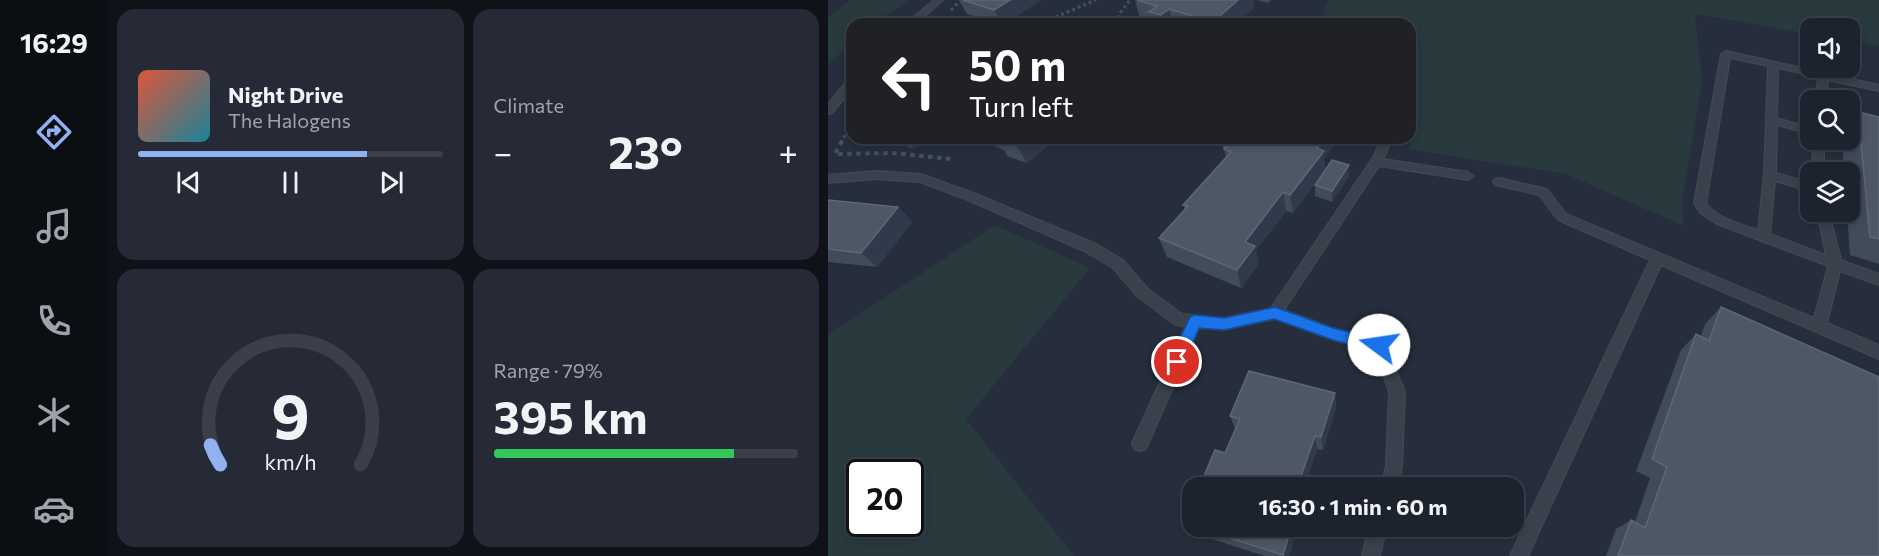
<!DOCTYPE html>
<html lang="en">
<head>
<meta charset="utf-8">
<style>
  :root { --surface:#1c222e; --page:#252a36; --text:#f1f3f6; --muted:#a0a4aa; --line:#3a3f4a; --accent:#91b1f1 }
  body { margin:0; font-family:Commissioner,sans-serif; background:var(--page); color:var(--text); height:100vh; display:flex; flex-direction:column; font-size:22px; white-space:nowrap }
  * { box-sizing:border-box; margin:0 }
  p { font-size:20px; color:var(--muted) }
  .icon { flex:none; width:33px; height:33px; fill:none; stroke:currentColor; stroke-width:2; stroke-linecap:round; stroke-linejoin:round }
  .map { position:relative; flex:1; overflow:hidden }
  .sheet { display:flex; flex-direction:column; gap:9px; padding:9px; background:#0f1319; width:720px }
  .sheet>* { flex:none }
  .hud { position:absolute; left:18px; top:18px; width:570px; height:126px; border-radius:18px; box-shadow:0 3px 9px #0003,0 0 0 2px var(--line); background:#202124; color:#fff; overflow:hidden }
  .controls { position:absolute; left:972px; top:18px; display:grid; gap:12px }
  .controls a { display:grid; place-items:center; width:60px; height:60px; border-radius:12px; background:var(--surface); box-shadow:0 3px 9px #0003,0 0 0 2px var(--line); font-size:30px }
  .speed { position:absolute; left:18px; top:459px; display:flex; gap:12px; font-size:30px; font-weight:700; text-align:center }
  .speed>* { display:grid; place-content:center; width:78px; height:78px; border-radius:50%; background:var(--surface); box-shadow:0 3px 9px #0003,0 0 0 2px var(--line); line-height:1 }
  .speed .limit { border:3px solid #111; border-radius:9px; background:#fff; color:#111 }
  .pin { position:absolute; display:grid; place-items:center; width:51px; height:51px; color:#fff; margin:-26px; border:3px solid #fff; border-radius:50%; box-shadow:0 2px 6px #0007 }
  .me { position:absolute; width:66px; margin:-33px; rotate:284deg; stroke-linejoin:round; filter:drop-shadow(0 0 4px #0008) }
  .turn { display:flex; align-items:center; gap:21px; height:126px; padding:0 24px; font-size:27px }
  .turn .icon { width:78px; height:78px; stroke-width:2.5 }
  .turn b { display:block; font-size:42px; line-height:51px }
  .big { font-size:45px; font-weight:700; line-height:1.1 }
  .sheet .tile { flex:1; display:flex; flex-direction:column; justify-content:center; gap:9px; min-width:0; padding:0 21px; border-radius:18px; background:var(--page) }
  .sheet .dial { align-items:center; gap:0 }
  .dial svg { height:156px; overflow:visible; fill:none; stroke:var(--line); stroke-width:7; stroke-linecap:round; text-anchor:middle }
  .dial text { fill:var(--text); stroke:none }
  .song { display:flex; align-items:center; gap:18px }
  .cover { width:72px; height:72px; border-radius:9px; background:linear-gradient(135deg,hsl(10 70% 55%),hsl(190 70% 35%)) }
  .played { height:6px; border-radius:3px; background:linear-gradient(90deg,var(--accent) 75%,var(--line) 75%) }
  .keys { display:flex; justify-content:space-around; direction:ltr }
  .heat { display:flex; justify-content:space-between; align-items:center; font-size:33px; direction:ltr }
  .charge { height:9px; border-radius:4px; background:linear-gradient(90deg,#34c759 79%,var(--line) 0) }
  .sheet .tiles { flex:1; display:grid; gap:9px; grid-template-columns:repeat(2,1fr) }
  .trip { position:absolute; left:354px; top:477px; width:342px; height:60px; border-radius:18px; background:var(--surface); box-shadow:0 3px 9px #0003,0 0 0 2px var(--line); font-weight:700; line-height:60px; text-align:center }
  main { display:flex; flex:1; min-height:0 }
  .dock { display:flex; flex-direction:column; width:108px; justify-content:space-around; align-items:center; background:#0b0e12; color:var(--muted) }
  .dock .icon { width:42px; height:42px }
  .dock .active { color:var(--accent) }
  .dock b { font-size:27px; color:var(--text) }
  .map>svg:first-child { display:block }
  .green { fill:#283a3e; fill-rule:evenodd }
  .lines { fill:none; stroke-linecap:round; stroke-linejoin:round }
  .service-casing { stroke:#434a56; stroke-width:2 }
  .path-far1 { stroke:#415356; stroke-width:3; stroke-dasharray:3 3; stroke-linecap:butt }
  .path { stroke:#415356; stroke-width:4; stroke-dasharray:4.5 4.5; stroke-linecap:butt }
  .service { fill:#3a414d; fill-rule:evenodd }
  .wall { fill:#414b5a }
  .shaded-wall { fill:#313a4a }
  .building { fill:#4d5766; stroke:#5e6775; stroke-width:1.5 }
  .route { fill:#1a73e8; stroke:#114b97; stroke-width:1.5 }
</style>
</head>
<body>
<main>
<nav class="dock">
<b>16:29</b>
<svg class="icon active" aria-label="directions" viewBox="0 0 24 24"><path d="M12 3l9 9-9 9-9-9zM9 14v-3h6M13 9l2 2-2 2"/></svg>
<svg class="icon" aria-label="music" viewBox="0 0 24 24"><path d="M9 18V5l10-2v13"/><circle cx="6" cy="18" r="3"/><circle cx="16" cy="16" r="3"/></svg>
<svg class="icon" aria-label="phone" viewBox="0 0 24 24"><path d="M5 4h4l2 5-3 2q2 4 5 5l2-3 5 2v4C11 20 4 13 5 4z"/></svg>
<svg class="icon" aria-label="climate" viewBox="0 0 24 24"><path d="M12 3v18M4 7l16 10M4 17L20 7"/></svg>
<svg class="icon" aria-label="car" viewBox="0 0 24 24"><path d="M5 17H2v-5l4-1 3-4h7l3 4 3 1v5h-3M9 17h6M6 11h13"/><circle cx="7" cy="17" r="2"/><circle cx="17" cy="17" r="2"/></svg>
</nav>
<section class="sheet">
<div class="tiles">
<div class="tile">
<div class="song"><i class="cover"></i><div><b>Night Drive</b><p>The Halogens</p></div></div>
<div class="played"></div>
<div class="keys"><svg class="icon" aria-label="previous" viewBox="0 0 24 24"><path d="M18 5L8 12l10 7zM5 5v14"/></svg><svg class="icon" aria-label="pause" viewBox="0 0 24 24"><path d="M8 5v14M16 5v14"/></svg><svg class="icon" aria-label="next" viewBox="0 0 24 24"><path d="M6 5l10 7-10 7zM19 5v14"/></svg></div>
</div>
<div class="tile"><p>Climate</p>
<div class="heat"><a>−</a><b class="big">23°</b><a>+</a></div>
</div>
<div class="tile dial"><svg viewBox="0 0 100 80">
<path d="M14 69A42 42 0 1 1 86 69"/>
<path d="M14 69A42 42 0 0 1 9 59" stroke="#91b1f1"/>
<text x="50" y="56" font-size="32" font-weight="700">9</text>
<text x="50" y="72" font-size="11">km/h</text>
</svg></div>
<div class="tile"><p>Range · 79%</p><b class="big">395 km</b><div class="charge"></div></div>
</div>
</section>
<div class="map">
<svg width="1051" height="556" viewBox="0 0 1051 556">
  <rect width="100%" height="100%" fill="#262e3d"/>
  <path class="green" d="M22,0H82L44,24H24V43L0,65V18Z
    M500,0H1051V46L1022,40V28H982V34L867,14L874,82L854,203L856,226L738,174L581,149L587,117L582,112V24H498L495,15Z
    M167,225L262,268L138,419L246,556H0V335ZM32,472H82V524H32Z"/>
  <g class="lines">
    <g class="service-casing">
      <path id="service" d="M106,0H115L88,24H77Z
        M898,51L1051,85V91L1000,80L998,100H988L990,77L950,68L949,118L982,128V134L949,125L948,173L982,183V191L947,181L942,234L998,255L989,212H1001L1013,260L1051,274V285L1012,271L999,323L1051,345V359L833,265L700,556H682L822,260L730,220L711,195L667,185L665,182L667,179L671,178L719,189L738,214L986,318L1000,266L889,224L872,213L866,203L893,54ZM902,58L940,66L936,175L930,230C913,224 888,218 878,203Z
        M24,79V89L4,113L0,114V104L20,80Z
        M553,138H565L555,159L640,172L646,176L640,180L551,166L456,310L505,328L556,340L577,392L574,466L570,488H553L558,466L561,392L546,350L505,340L447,319L396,330L371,328L318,449L312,451L306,449L304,443L357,327L346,324L309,296L285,268L258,252L140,200L92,182L48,179L0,183V175L48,171L93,174L148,194L268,244L295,260L319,288L354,314L396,318L443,308L546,156Z
        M985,140H996V172H984Z
        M541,526H559L552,556H534Z"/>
    </g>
    <path class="path-far1" d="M123,10L133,0
      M211,24L268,0
      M288,24L292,13L302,0
      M383,138L390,143
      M13,143L24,123"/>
    <path class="path" d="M14,141L7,154L65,153L123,159
      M388,141L400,149"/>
    <use href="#service" class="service"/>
  </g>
  <path class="wall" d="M131,0H213L176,24H170L139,14Z
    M307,0H425L426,8L408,24H325V22L312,18Z
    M429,0H443L440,3Z
    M1030,112L1051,117V264L1022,255L1019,212H1022V172H1016L1014,140H1022V122Z
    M63,138H99L85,149L65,140Z
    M146,138H229L199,163L179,156L176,150Z
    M411,143L496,159L497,170L465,213L458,211L428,250L431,264L413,288L339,257L331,238L357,209L355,205L398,157L396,149Z
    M521,165V176L504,202L487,196V185Z
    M0,200L70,207L84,222L49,267L0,262Z
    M893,307L1051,556H778L788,529L803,520L807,522L822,478L808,471L853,350L868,334L873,336L877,324Z
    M507,393L508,408L495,450L489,449L478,481L397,453L407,429L402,416Z
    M356,524L364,526H470L461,556H437L365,533Z"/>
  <path class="shaded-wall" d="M182,0H213L176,24H174L166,10Z
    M410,0H425L426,8L408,24H386L385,22Z
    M341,9L345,24H336L333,15Z
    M76,138H99L85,149Z
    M194,138H229L199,163L187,144Z
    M497,138H512L496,159L497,170L465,213L462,195L489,148Z
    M521,165V176L504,202V191Z
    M455,192L458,211L428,250L431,264L413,288L409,270L417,242Z
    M70,207L84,222L49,267L33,253Z
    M507,393L508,408L495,450L493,437Z
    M487,436L489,449L476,488L472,479Z
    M464,526H470L461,556H455Z"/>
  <path class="building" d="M135,0H182L166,10Z
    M309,0H410L385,22L341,9L333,15L321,12L329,6Z
    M1030,112L1051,117V239L1042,237Z
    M171,138H194L187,144Z
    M415,138H497L489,148L496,151L462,195L455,192L417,242L427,246L409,270L331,238L360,206L355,205L403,152L396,149L405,140L411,143Z
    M504,160L521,165L504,191L487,185Z
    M0,200L70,207L33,253L0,249Z
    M893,307L1051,377V556H790L803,520L817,528L839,467L824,459L868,334L881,341Z
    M421,371L507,393L493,437L487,436L472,479L479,481L477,488H371L387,450L397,453L412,419L402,416Z
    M364,503V526L356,524Z
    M364,526H464L455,555Z"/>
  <path class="route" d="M447,307L505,328L551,339L556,341L559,345L556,350L551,352L505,340L446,319L396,330L371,328L354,367L349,369L343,367L341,362L362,317L367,315L396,318Z"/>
</svg>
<div class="controls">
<a><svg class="icon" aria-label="sound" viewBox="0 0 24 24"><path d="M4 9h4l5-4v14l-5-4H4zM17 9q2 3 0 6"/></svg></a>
<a><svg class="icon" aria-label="search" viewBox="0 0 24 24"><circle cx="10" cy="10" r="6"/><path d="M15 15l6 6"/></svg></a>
<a><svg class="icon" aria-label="layers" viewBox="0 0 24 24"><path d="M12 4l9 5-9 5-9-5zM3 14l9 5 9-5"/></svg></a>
</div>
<div class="speed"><div class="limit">20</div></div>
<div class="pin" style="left:349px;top:362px;background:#d93025"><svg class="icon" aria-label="arrive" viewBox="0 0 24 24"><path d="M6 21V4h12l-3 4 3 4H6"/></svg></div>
<svg class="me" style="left:551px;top:345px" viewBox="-20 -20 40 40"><circle r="19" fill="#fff"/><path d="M0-13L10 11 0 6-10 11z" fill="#1a73e8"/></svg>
<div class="trip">16:30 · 1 min · 60 m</div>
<div class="hud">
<div class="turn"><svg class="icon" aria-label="left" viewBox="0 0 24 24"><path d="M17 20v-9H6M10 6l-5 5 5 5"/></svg><div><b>50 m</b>Turn left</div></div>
</div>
</div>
</main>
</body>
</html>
